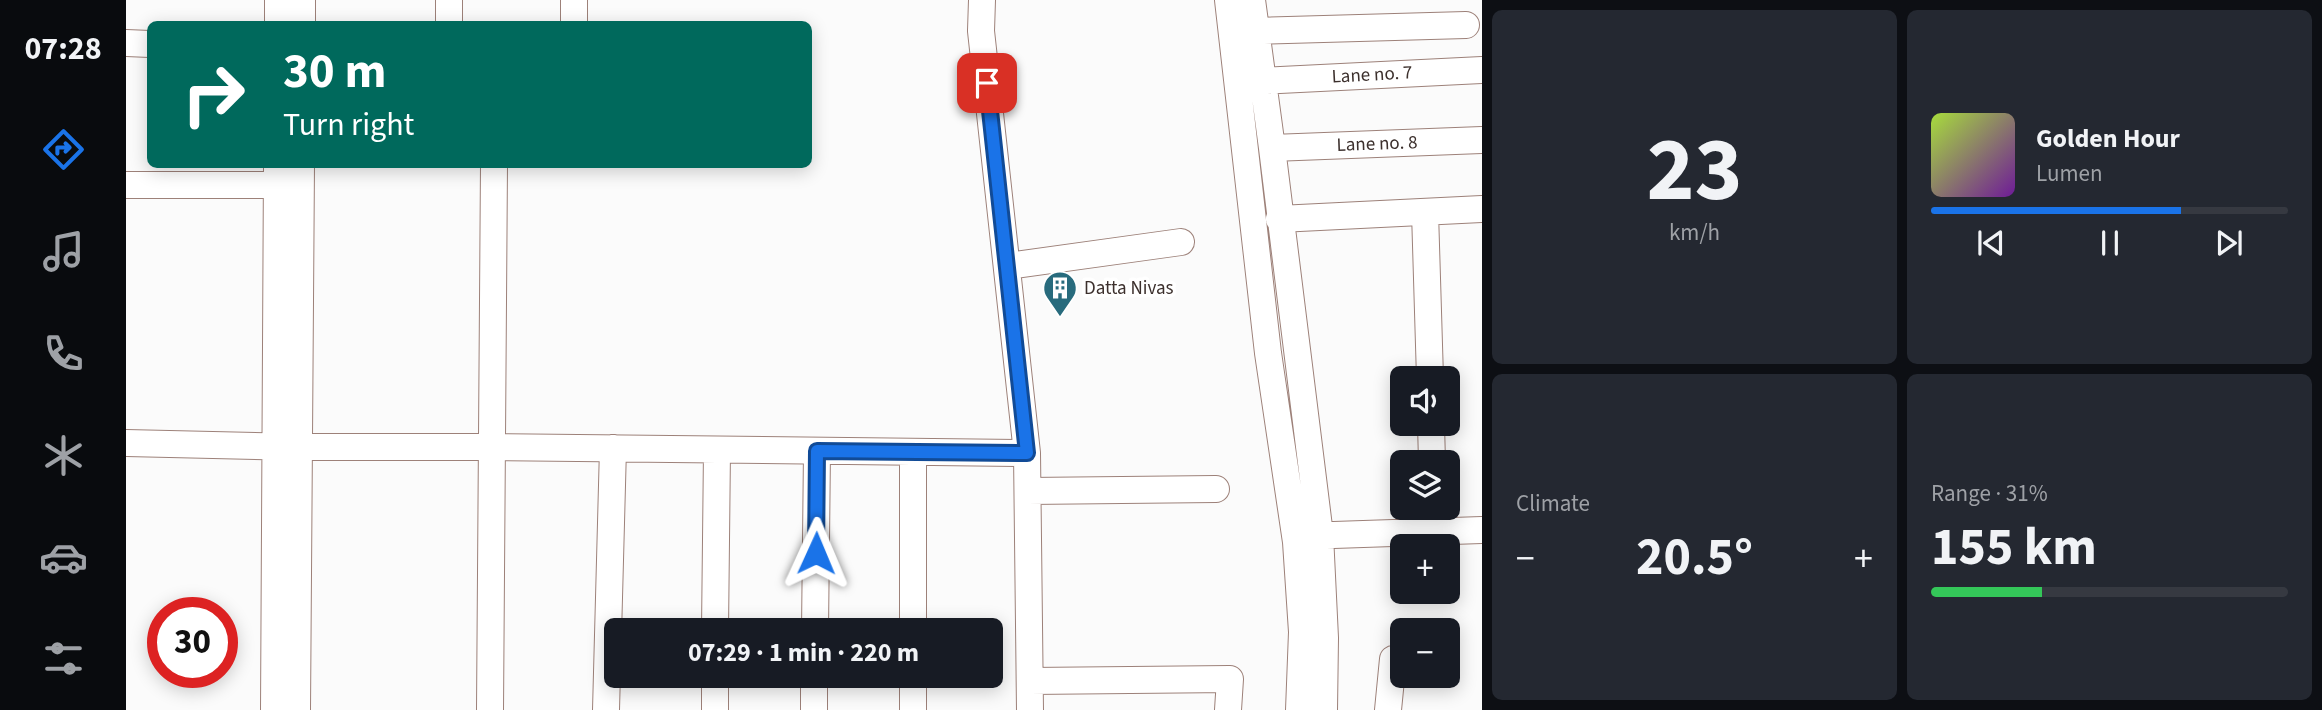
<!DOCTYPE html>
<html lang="en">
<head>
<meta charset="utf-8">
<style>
  :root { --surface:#171b24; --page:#242831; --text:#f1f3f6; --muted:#9ea1a6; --line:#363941; --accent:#1a73e8 }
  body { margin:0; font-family:"Source Sans 3",sans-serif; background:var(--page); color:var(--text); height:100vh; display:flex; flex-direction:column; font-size:26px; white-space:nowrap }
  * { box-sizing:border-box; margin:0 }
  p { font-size:23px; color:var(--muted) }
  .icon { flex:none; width:38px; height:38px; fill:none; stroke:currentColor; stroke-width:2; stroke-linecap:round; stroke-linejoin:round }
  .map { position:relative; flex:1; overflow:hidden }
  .sheet { display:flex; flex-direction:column; gap:10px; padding:10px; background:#0d0f14; width:840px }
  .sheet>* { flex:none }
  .guide { position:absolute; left:21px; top:21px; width:665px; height:147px; border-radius:10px; box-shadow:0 4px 18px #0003; background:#00695c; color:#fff; overflow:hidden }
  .fabs { position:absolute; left:1264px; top:366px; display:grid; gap:14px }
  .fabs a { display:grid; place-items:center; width:70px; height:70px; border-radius:10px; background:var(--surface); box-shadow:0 4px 18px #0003; font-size:35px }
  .speed { position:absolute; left:21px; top:597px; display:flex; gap:14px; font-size:35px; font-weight:700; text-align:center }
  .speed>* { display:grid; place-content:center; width:91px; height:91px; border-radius:50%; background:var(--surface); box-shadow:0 4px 18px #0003; line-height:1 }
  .speed .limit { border:10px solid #d22; background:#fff; color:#111 }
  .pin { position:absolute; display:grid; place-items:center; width:60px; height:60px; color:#fff; margin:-30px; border-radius:14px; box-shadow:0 4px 10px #0006 }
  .me { position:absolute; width:77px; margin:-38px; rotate:1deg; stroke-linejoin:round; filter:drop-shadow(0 0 5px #0008) }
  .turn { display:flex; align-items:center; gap:24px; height:147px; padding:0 21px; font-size:32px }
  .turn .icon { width:91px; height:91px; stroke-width:2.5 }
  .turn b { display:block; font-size:49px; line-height:60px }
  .big { font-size:52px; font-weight:700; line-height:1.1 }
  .sheet .tile { flex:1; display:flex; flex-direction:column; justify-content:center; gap:10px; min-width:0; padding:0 24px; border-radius:10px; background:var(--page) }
  .sheet .dial { align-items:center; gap:0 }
  .dial b { font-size:91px; line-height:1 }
  .song { display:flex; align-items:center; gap:21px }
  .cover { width:84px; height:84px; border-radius:10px; background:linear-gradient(135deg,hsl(80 70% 55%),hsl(280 70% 35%)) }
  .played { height:7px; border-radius:4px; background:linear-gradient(90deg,var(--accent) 70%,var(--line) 70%) }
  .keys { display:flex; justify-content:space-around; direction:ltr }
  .heat { display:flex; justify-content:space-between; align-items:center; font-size:38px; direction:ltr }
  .charge { height:10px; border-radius:5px; background:linear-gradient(90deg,#34c759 31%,var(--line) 0) }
  .sheet .tiles { flex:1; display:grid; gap:10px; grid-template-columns:repeat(2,1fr) }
  .trip { position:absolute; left:478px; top:618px; width:399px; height:70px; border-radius:10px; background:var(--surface); box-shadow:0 4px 18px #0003; font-weight:700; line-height:70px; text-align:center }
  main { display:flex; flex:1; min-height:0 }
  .tabs { display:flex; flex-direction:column; width:126px; justify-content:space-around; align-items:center; background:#090b0e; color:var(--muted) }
  .tabs .icon { width:49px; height:49px }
  .tabs .active { color:var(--accent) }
  .tabs b { font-size:32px; color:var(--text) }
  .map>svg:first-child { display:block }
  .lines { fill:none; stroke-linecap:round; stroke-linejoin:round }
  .minor-casing { stroke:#9d8179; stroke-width:28 }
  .minor { stroke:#fff; stroke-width:26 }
  .route-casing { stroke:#114b97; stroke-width:18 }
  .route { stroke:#1a73e8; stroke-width:12 }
  .labels { text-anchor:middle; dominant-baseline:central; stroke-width:7; stroke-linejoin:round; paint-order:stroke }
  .street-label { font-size:19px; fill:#3c302d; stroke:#fff }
  .poi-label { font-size:19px; fill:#3c302d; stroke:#fff; text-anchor:start }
</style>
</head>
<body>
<main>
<nav class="tabs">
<b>07:28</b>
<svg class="icon active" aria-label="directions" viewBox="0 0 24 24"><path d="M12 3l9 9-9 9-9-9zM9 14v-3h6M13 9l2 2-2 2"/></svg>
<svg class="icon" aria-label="music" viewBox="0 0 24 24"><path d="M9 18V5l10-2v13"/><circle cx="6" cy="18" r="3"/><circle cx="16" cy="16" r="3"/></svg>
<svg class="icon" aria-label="phone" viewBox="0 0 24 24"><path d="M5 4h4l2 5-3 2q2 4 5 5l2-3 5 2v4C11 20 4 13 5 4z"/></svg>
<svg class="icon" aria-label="climate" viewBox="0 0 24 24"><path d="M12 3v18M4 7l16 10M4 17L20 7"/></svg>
<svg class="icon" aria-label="car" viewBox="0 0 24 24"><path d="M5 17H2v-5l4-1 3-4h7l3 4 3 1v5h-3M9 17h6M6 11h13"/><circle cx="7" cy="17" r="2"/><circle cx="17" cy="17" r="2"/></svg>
<svg class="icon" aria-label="filters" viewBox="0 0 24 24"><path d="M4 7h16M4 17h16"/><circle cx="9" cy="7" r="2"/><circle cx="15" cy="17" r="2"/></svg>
</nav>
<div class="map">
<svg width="1356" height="710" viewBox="0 0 1356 710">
  <rect width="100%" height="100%" fill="#fbfbfb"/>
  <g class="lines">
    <g class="minor-casing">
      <path id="minor" d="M176,0V24
        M856,0L855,31L901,453L904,710
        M1102,0L1142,353L1170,542L1176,632L1173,710
        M1126,0L1146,148L1194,535L1199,638L1198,710
        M152,24V0
        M323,24V0
        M448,24V0
        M1130,31L1340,25
        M0,43L24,44
        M1136,81L1356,70
        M1146,148L1356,140
        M0,185H151
        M1299,212L1304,378
        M1153,219L1356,209
        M881,266L1055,242
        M1305,424L1306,462
        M0,443L173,447H366L901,453
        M787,452V630
        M902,491L1090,489
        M1308,508L1309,532
        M1178,536L1356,530
        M589,630L591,450
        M689,630L691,451
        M787,676V710
        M904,681L1104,679L1102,710
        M148,710L151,164
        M171,710L175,164
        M364,710L368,164
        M480,710L487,448
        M589,710V676
        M688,710V676
        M1262,710L1267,659"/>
    </g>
    <use href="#minor" class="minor"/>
  </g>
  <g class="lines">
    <g class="route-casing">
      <path id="route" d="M690,553L691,451L901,453L861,83"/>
    </g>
    <use href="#route" class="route"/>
  </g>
  <defs>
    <g id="building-pin" transform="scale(1.75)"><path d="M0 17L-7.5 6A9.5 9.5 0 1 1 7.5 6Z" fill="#286b7d" stroke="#fff"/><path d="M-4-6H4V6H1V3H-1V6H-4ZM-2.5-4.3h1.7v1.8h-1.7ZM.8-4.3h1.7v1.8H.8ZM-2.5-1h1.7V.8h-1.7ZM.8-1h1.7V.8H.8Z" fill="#fff"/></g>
  </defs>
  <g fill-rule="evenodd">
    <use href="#building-pin" x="934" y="288"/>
  </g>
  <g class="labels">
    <g class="street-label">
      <text transform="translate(1246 75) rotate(-3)">Lane no. 7</text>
      <text transform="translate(1251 144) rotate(-2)">Lane no. 8</text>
    </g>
    <g class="poi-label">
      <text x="958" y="288">Datta Nivas</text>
    </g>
  </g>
</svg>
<div class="fabs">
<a><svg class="icon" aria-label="sound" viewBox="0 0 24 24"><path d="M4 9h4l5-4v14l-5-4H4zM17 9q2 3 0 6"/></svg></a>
<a><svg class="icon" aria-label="layers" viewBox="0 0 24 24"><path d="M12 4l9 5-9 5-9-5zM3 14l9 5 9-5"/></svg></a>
<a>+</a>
<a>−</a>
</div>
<div class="speed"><div class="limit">30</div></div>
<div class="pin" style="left:861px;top:83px;background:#d93025"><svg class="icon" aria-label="arrive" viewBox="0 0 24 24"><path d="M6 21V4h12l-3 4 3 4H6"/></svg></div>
<svg class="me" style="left:690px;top:553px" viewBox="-20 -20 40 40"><path d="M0-17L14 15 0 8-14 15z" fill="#1a73e8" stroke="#fff" stroke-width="4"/></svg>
<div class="trip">07:29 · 1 min · 220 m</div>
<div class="guide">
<div class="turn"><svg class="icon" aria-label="right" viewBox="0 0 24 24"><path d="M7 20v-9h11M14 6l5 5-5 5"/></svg><div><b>30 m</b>Turn right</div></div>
</div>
</div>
<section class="sheet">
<div class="tiles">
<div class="tile dial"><b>23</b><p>km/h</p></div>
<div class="tile">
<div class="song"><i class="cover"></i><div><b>Golden Hour</b><p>Lumen</p></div></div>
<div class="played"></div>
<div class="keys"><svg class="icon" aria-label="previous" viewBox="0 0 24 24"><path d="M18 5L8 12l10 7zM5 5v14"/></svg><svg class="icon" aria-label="pause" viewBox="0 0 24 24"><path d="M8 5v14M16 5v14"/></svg><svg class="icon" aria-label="next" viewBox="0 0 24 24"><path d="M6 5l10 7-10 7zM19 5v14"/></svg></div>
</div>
<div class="tile"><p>Climate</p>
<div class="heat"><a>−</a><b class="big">20.5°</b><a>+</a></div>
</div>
<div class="tile"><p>Range · 31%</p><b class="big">155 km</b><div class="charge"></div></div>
</div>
</section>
</main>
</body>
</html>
